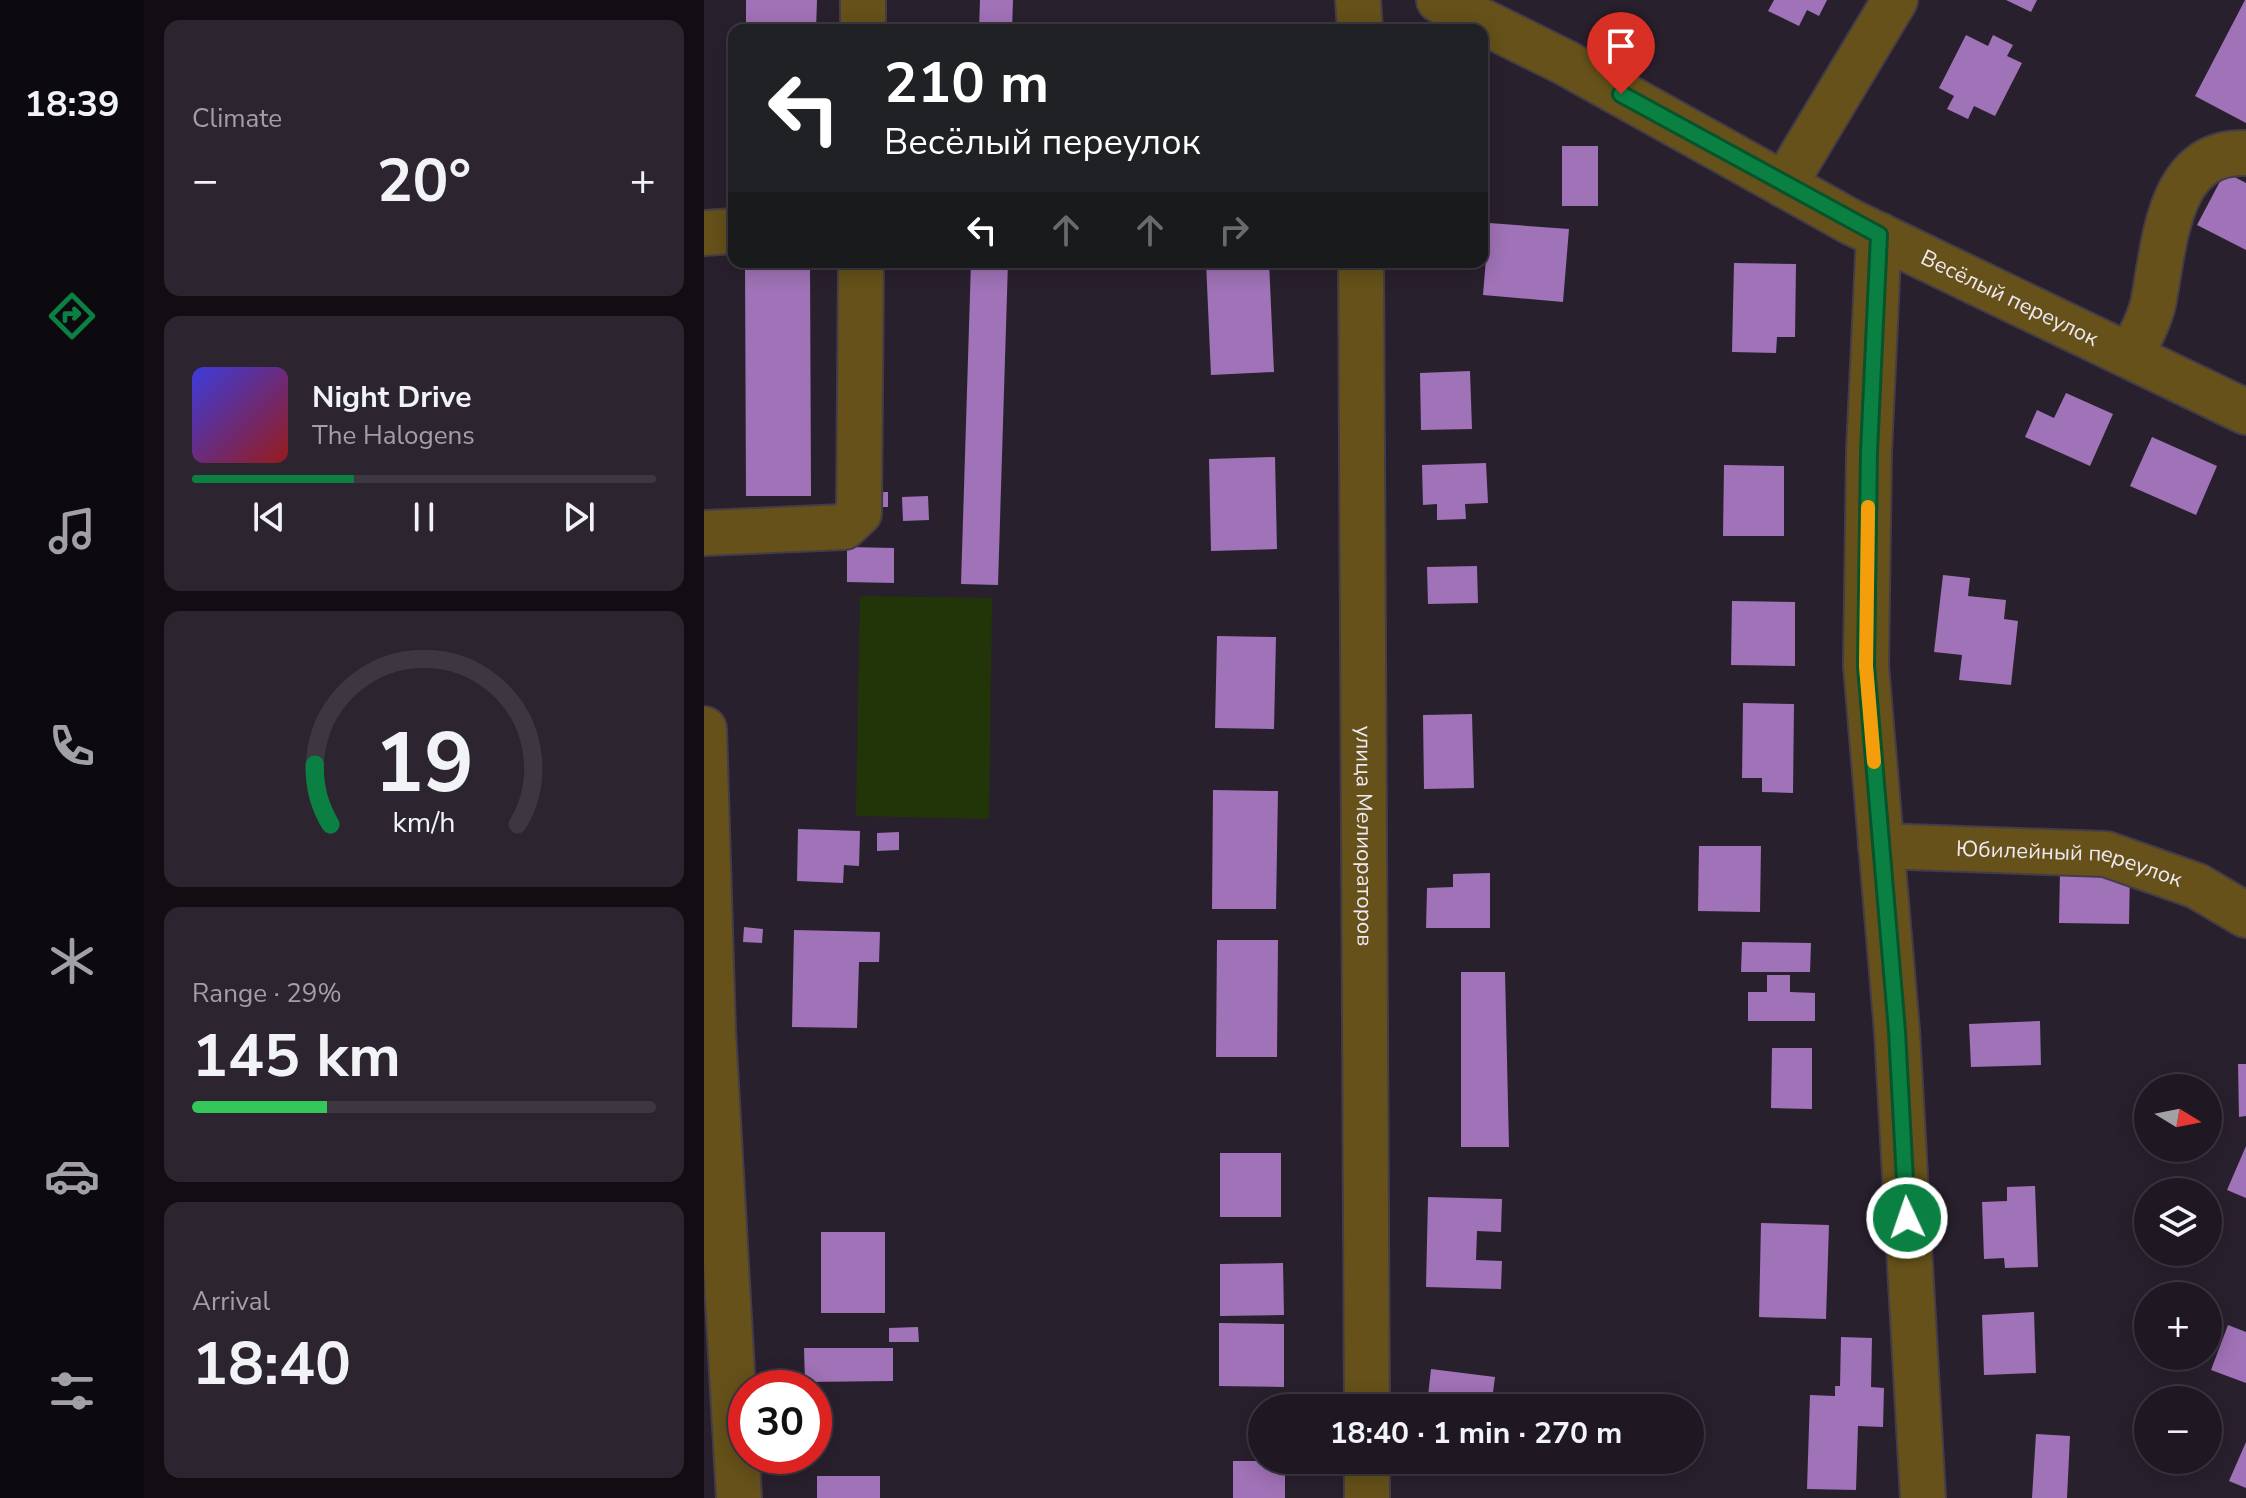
<!DOCTYPE html>
<html lang="en">
<head>
<meta charset="utf-8">
<style>
  :root { --surface:#1f1822; --page:#2c252f; --text:#f1f3f6; --muted:#a1a0a5; --line:#3c3740; --accent:#0b8043 }
  body { margin:0; font-family:"Nunito Sans",sans-serif; background:var(--page); color:var(--text); height:100vh; display:flex; flex-direction:column; font-size:30px; white-space:nowrap }
  * { box-sizing:border-box; margin:0 }
  p { font-size:26px; color:var(--muted) }
  .icon { flex:none; width:44px; height:44px; fill:none; stroke:currentColor; stroke-width:2; stroke-linecap:round; stroke-linejoin:round }
  .map { position:relative; flex:1; overflow:hidden }
  .sheet { display:flex; flex-direction:column; gap:20px; padding:20px; background:#110d13; width:560px }
  .sheet>* { flex:none }
  .hud { position:absolute; left:24px; top:24px; width:760px; height:244px; border-radius:16px; box-shadow:0 4px 20px #0003,0 0 0 2px var(--line); background:#202124; color:#fff; overflow:hidden }
  .needle { width:52px; rotate:100deg }
  .buttons { position:absolute; left:1430px; top:1074px; display:grid; gap:16px }
  .buttons a { display:grid; place-items:center; width:88px; height:88px; border-radius:50%; background:var(--surface); box-shadow:0 4px 20px #0003,0 0 0 2px var(--line); font-size:40px }
  .speed { position:absolute; left:24px; top:1370px; display:flex; gap:16px; font-size:40px; font-weight:700; text-align:center }
  .speed>* { display:grid; place-content:center; width:104px; height:104px; border-radius:50%; background:var(--surface); box-shadow:0 4px 20px #0003,0 0 0 2px var(--line); line-height:1 }
  .speed .limit { border:12px solid #d22; background:#fff; color:#111 }
  .pin { position:absolute; display:grid; place-items:center; width:68px; height:68px; color:#fff; margin:-82px -34px; border-radius:50% 50% 50% 0; rotate:-45deg; box-shadow:0 0 8px #0007 }
  .pin .icon { rotate:45deg }
  .me { position:absolute; width:88px; margin:-44px; rotate:357deg; stroke-linejoin:round; filter:drop-shadow(0 0 6px #0008) }
  .turn { display:flex; align-items:center; gap:28px; height:168px; padding:0 24px; font-size:36px }
  .turn .icon { width:104px; height:104px; stroke-width:2.5 }
  .turn b { display:block; font-size:56px; line-height:68px }
  .lanes { display:flex; align-items:center; height:76px; padding:0 24px; background:#0003; justify-content:center; gap:40px; direction:ltr }
  .lanes .off { opacity:.35 }
  .big { font-size:60px; font-weight:700; line-height:1.1 }
  .sheet .widget { flex:1; display:flex; flex-direction:column; justify-content:center; gap:12px; min-width:0; padding:0 28px; border-radius:16px; background:var(--page) }
  .sheet .dial { align-items:center; gap:0 }
  .dial svg { height:208px; overflow:visible; fill:none; stroke:var(--line); stroke-width:7; stroke-linecap:round; text-anchor:middle }
  .dial text { fill:var(--text); stroke:none }
  .song { display:flex; align-items:center; gap:24px }
  .cover { width:96px; height:96px; border-radius:12px; background:linear-gradient(135deg,hsl(240 70% 55%),hsl(0 70% 35%)) }
  .played { height:8px; border-radius:4px; background:linear-gradient(90deg,var(--accent) 35%,var(--line) 35%) }
  .keys { display:flex; justify-content:space-around; direction:ltr }
  .heat { display:flex; justify-content:space-between; align-items:center; font-size:44px; direction:ltr }
  .charge { height:12px; border-radius:6px; background:linear-gradient(90deg,#34c759 29%,var(--line) 0) }
  .trip { position:absolute; left:544px; top:1394px; width:456px; height:80px; border-radius:40px; background:var(--surface); box-shadow:0 4px 20px #0003,0 0 0 2px var(--line); font-weight:700; line-height:80px; text-align:center }
  main { display:flex; flex:1; min-height:0 }
  .tab-bar { display:flex; flex-direction:column; width:144px; justify-content:space-around; align-items:center; background:#0c0a0e; color:var(--muted) }
  .tab-bar .icon { width:56px; height:56px }
  .tab-bar .active { color:var(--accent) }
  .tab-bar b { font-size:36px; color:var(--text) }
  .map>svg:first-child { display:block }
  .green { fill:#213509 }
  .building { fill:#a072b7 }
  .lines { fill:none; stroke-linecap:round; stroke-linejoin:round }
  .minor-casing { stroke:#443c48; stroke-width:48 }
  .minor { stroke:#655119; stroke-width:44 }
  .route-casing { stroke:#07532c; stroke-width:20 }
  .route { stroke:#0b8043; stroke-width:14 }
  .slow { stroke:#f59e0b; stroke-width:14 }
  .labels { text-anchor:middle; dominant-baseline:central; stroke-width:8; stroke-linejoin:round; paint-order:stroke }
  .street-label { font-size:22px; fill:#ede8f1; stroke:#29202d }
</style>
</head>
<body>
<main>
<nav class="tab-bar">
<b>18:39</b>
<svg class="icon active" aria-label="directions" viewBox="0 0 24 24"><path d="M12 3l9 9-9 9-9-9zM9 14v-3h6M13 9l2 2-2 2"/></svg>
<svg class="icon" aria-label="music" viewBox="0 0 24 24"><path d="M9 18V5l10-2v13"/><circle cx="6" cy="18" r="3"/><circle cx="16" cy="16" r="3"/></svg>
<svg class="icon" aria-label="phone" viewBox="0 0 24 24"><path d="M5 4h4l2 5-3 2q2 4 5 5l2-3 5 2v4C11 20 4 13 5 4z"/></svg>
<svg class="icon" aria-label="climate" viewBox="0 0 24 24"><path d="M12 3v18M4 7l16 10M4 17L20 7"/></svg>
<svg class="icon" aria-label="car" viewBox="0 0 24 24"><path d="M5 17H2v-5l4-1 3-4h7l3 4 3 1v5h-3M9 17h6M6 11h13"/><circle cx="7" cy="17" r="2"/><circle cx="17" cy="17" r="2"/></svg>
<svg class="icon" aria-label="filters" viewBox="0 0 24 24"><path d="M4 7h16M4 17h16"/><circle cx="9" cy="7" r="2"/><circle cx="15" cy="17" r="2"/></svg>
</nav>
<section class="sheet">
<div class="widget"><p>Climate</p>
<div class="heat"><a>−</a><b class="big">20°</b><a>+</a></div>
</div>
<div class="widget">
<div class="song"><i class="cover"></i><div><b>Night Drive</b><p>The Halogens</p></div></div>
<div class="played"></div>
<div class="keys"><svg class="icon" aria-label="previous" viewBox="0 0 24 24"><path d="M18 5L8 12l10 7zM5 5v14"/></svg><svg class="icon" aria-label="pause" viewBox="0 0 24 24"><path d="M8 5v14M16 5v14"/></svg><svg class="icon" aria-label="next" viewBox="0 0 24 24"><path d="M6 5l10 7-10 7zM19 5v14"/></svg></div>
</div>
<div class="widget dial"><svg viewBox="0 0 100 80">
<path d="M14 69A42 42 0 1 1 86 69"/>
<path d="M14 69A42 42 0 0 1 8 46" stroke="#0b8043"/>
<text x="50" y="56" font-size="32" font-weight="700">19</text>
<text x="50" y="72" font-size="11">km/h</text>
</svg></div>
<div class="widget"><p>Range · 29%</p><b class="big">145 km</b><div class="charge"></div></div>
<div class="widget"><p>Arrival</p><b class="big">18:40</b></div>
</section>
<div class="map">
<svg width="1542" height="1498" viewBox="0 0 1542 1498">
  <rect width="100%" height="100%" fill="#29202d"/>
  <path class="green" d="M156,596L288,598L285,819L152,816Z"/>
  <path class="building" d="M42,0H113L112,30H42Z
    M276,0H309L308,30H275Z
    M1070,0H1123L1115,16L1103,10L1095,26L1064,11Z
    M1302,0H1333L1327,12Z
    M1541,0H1542V123L1491,96Z
    M1262,35L1284,46L1289,35L1309,45L1303,56L1318,63L1291,116L1270,106L1264,119L1243,109L1250,96L1235,88Z
    M858,146H894V206H858Z
    M1521,172L1542,183V250L1493,225Z
    M785,223L865,229L859,302L779,295Z
    M106,262L107,496H42L41,263Z
    M196,262H219V267L196,266Z
    M267,262H304L294,585L257,584Z
    M502,262H565L570,372L507,375Z
    M1030,263L1092,264L1091,337H1073L1072,353L1028,352Z
    M766,371L768,429L717,430L716,373Z
    M1362,393L1409,414L1386,466L1321,437L1333,410L1350,418Z
    M1448,437L1513,466L1492,515L1426,486Z
    M571,457L573,549L507,551L505,459Z
    M782,463L784,503L761,504L762,519L733,520V504L719,505L718,465Z
    M1020,465L1080,466V536H1019Z
    M169,492H184V507H169Z
    M224,496L225,520L199,521L198,497Z
    M143,547L190,548V583L143,582Z
    M773,566L774,603L724,604L723,567Z
    M1239,575L1266,578L1264,596L1302,600L1300,619L1314,621L1307,685L1255,680L1258,655L1230,652Z
    M1028,601L1091,602V666L1027,665Z
    M513,636L572,637L570,729L511,728Z
    M1039,703L1090,704L1089,793L1058,792V778H1038Z
    M768,714L770,788L720,789L719,715Z
    M509,790L574,791L572,909H508Z
    M94,829L156,831L155,866L140,865L139,883L93,881Z
    M195,832V850L173,851V833Z
    M995,846H1057L1056,912L994,911Z
    M1356,870L1426,872L1425,924L1355,923Z
    M786,873V928H722L723,888L749,887V874Z
    M40,927L59,929L58,943L39,942Z
    M90,930L176,932L175,962H155L153,1028L88,1027Z
    M513,940H574L573,1057H512Z
    M1038,942L1107,943L1106,972H1037Z
    M757,972H801L805,1147H757Z
    M1063,975H1086V992L1111,993V1021H1044V992H1063Z
    M1336,1021L1337,1065L1267,1067L1265,1024Z
    M1068,1048H1108V1109L1067,1108Z
    M1534,1064H1542V1116L1535,1117Z
    M1542,1146V1198L1523,1190Z
    M516,1153H577V1217H516Z
    M1331,1186L1334,1267L1301,1268L1300,1258L1280,1259L1278,1202L1303,1201V1187Z
    M724,1197L798,1199L797,1232L773,1231L772,1260L798,1261L797,1289L722,1287Z
    M1057,1223L1125,1225L1122,1319L1055,1317Z
    M117,1232H181V1313H117Z
    M579,1263L580,1315L516,1316V1264Z
    M1330,1312L1332,1373L1280,1375L1278,1315Z
    M515,1323L580,1324V1387L515,1386Z
    M1524,1325L1542,1332V1383L1507,1370Z
    M214,1327L215,1342H185V1328Z
    M1137,1337L1168,1338L1167,1387L1180,1388L1179,1427L1154,1426L1152,1490L1103,1489L1106,1395L1131,1396V1386H1136Z
    M100,1348H189V1381L101,1382Z
    M727,1369L791,1377L787,1408L723,1405Z
    M1332,1434L1366,1436L1363,1498H1328Z
    M1542,1442V1488L1525,1481Z
    M529,1461H581V1498H529Z
    M113,1476H176V1498H113Z"/>
  <g class="lines">
    <g class="minor-casing">
      <g id="minor">
        <path d="M654,0L656,30"/>
        <path id="s1" d="M735,0L862,63L1147,222L1542,412"/>
        <path d="M159,30V0"/>
        <path d="M1080,185L1191,0"/>
        <path d="M0,233L30,231"/>
        <path d="M1175,235L1165,452L1162,666L1193,1031L1219,1498"/>
        <path id="s2" d="M657,262L663,1408"/>
        <path d="M1427,356C1434,340 1445,322 1449,304C1461,246 1462,150 1542,153"/>
        <path d="M0,533L140,527L155,513L157,262"/>
        <path d="M0,729L9,1031L35,1498"/>
        <path id="s3" d="M1177,846L1402,854L1493,886L1542,915"/>
        <path d="M663,1460V1498"/>
      </g>
    </g>
    <use href="#minor" class="minor"/>
  </g>
  <g class="lines">
    <g class="route-casing">
      <path id="route" d="M917,94L1175,235L1165,452L1162,666L1193,1031L1203,1218"/>
    </g>
    <use href="#route" class="route"/>
    <path class="slow" d="M1164,507L1162,666L1170,762"/>
  </g>
  <g class="labels">
    <g class="street-label">
      <text stroke="none"><textPath href="#s1" startOffset="644">Весёлый переулок</textPath></text>
      <text stroke="none"><textPath href="#s2" startOffset="574">улица Мелиораторов</textPath></text>
      <text stroke="none"><textPath href="#s3" startOffset="190">Юбилейный переулок</textPath></text>
    </g>
  </g>
</svg>
<div class="buttons">
<a><svg class="needle" viewBox="-14 -14 28 28"><path d="M0-13l5 13h-10z" fill="#e53935"/><path d="M0 13l5-13h-10z" fill="#a1a0a5"/></svg></a>
<a><svg class="icon" aria-label="layers" viewBox="0 0 24 24"><path d="M12 4l9 5-9 5-9-5zM3 14l9 5 9-5"/></svg></a>
<a>+</a>
<a>−</a>
</div>
<div class="speed"><div class="limit">30</div></div>
<div class="pin" style="left:917px;top:94px;background:#d93025"><svg class="icon" aria-label="arrive" viewBox="0 0 24 24"><path d="M6 21V4h12l-3 4 3 4H6"/></svg></div>
<svg class="me" style="left:1203px;top:1218px" viewBox="-20 -20 40 40"><circle r="17" fill="#0b8043" stroke="#fff" stroke-width="3"/><path d="M0-11L8 9 0 5-8 9z" fill="#fff"/></svg>
<div class="trip">18:40 · 1 min · 270 m</div>
<div class="hud">
<div class="turn"><svg class="icon" aria-label="left" viewBox="0 0 24 24"><path d="M17 20v-9H6M10 6l-5 5 5 5"/></svg><div><b>210 m</b>Весёлый переулок</div></div>
<div class="lanes"><svg class="icon" aria-label="left" viewBox="0 0 24 24"><path d="M17 20v-9H6M10 6l-5 5 5 5"/></svg><svg class="icon off" aria-label="ahead" viewBox="0 0 24 24"><path d="M12 20V5M6 11l6-6 6 6"/></svg><svg class="icon off" aria-label="ahead" viewBox="0 0 24 24"><path d="M12 20V5M6 11l6-6 6 6"/></svg><svg class="icon off" aria-label="right" viewBox="0 0 24 24"><path d="M7 20v-9h11M14 6l5 5-5 5"/></svg></div>
</div>
</div>
</main>
</body>
</html>
